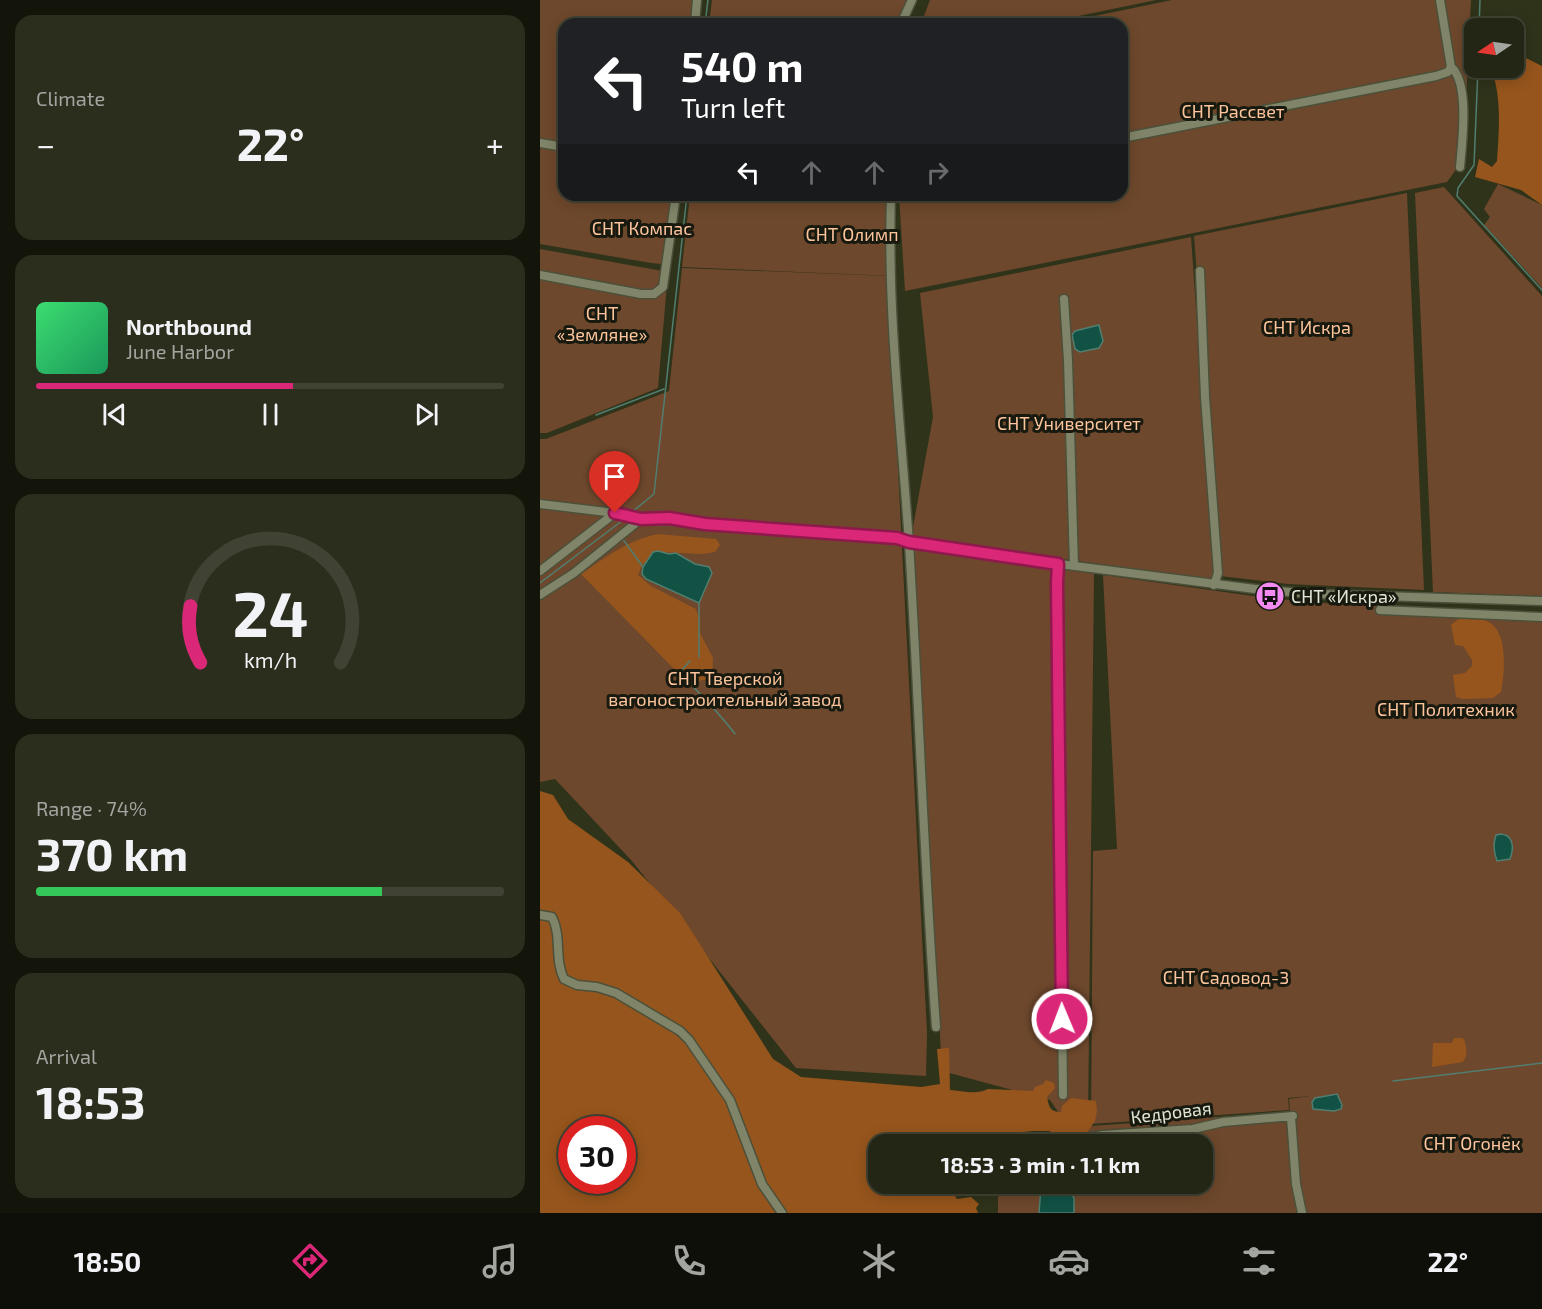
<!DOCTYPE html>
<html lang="en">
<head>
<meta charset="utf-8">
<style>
  :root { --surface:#232614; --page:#2b2e1d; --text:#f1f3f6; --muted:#a3a5a0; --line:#404334; --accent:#db2777 }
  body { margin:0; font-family:"Exo 2",sans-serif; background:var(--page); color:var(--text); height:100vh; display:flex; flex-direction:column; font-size:22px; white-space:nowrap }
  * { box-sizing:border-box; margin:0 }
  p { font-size:20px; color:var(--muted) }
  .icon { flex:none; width:33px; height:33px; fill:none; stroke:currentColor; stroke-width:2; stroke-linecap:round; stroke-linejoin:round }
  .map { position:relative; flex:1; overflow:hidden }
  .panel { display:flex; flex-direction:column; gap:15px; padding:15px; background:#13150b; width:540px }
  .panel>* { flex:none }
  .top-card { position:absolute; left:18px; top:18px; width:570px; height:183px; border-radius:18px; box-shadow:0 3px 15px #0003,0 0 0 2px var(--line); background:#202124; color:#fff; overflow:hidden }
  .needle { width:39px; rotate:257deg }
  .buttons { position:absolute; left:924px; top:18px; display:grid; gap:12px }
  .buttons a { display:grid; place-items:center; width:60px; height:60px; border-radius:12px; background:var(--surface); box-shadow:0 3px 15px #0003,0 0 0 2px var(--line); font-size:30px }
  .speed { position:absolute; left:18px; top:1116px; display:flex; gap:12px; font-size:30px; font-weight:700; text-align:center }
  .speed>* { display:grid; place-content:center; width:78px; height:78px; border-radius:50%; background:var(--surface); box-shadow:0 3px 15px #0003,0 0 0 2px var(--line); line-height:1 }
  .speed .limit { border:9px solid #d22; background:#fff; color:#111 }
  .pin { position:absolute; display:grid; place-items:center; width:51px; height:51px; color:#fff; margin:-62px -26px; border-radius:50% 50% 50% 0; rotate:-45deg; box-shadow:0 0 6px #0007 }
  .pin .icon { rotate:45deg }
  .me { position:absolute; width:66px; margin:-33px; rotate:359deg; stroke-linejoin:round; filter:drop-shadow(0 0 4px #0008) }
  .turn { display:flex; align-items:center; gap:21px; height:126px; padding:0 24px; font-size:27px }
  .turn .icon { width:78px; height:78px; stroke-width:2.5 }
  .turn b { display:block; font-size:42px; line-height:51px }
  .lanes { display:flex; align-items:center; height:57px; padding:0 24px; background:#0003; justify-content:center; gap:30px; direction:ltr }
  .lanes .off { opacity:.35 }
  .big { font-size:45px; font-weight:700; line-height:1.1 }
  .panel .tile { flex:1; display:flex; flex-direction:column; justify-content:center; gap:9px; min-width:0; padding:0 21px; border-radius:18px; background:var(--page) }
  .panel .dial { align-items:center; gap:0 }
  .dial svg { height:156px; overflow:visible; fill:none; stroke:var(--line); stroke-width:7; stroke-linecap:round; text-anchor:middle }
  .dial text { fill:var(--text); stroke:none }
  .song { display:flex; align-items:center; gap:18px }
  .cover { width:72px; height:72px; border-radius:9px; background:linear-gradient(135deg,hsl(140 70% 55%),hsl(150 70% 35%)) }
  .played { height:6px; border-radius:3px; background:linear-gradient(90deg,var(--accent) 55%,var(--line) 55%) }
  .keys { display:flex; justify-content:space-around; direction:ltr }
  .heat { display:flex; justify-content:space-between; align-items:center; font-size:33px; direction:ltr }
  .charge { height:9px; border-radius:4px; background:linear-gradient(90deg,#34c759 74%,var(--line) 0) }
  .trip { position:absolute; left:328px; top:1134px; width:345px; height:60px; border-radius:18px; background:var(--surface); box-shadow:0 3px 15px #0003,0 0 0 2px var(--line); font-weight:700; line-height:60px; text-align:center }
  .tabs { display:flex; height:96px; justify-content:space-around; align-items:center; background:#0e0f08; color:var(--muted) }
  .tabs .icon { width:42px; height:42px }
  .tabs .on { color:var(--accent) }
  .tabs b { font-size:27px; color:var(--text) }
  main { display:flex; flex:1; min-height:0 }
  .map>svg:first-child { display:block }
  .green { fill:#6e482c }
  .forest { fill:#96551c; fill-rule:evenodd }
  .water { fill:#125245; stroke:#507e70; stroke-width:1.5 }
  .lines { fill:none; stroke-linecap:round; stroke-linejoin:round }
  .stream { stroke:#507e70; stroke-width:1.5 }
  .minor-casing { stroke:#4c503a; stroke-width:11 }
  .minor { stroke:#808569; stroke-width:8 }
  .route-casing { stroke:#8e194d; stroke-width:15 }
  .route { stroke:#db2777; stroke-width:10 }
  .labels { text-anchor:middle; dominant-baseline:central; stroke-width:6; stroke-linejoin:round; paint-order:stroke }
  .park-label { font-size:18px; fill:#fec59d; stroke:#181a0f }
  .poi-label { font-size:18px; fill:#e2e6d6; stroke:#181a0f; text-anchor:start }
  .street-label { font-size:18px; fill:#e2e6d6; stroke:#181a0f }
</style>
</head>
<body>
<main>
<section class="panel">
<div class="tile"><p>Climate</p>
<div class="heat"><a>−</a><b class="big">22°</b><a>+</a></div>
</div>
<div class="tile">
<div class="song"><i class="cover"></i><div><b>Northbound</b><p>June Harbor</p></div></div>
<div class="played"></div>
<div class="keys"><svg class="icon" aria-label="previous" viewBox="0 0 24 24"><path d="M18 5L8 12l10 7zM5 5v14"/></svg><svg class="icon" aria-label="pause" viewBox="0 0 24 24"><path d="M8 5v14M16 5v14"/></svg><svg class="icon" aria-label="next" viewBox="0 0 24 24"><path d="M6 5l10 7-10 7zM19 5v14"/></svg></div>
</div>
<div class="tile dial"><svg viewBox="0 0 100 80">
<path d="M14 69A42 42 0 1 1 86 69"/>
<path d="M14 69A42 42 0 0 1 9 40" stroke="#db2777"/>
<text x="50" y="56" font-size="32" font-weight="700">24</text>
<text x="50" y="72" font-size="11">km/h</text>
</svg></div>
<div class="tile"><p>Range · 74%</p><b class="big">370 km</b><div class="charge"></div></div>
<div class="tile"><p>Arrival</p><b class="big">18:53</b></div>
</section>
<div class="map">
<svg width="1002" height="1213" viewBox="0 0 1002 1213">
  <rect width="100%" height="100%" fill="#2f331a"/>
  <path class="green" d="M0,0H159L156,24H24V145L0,142Z
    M172,0H375L365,24H169Z
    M390,0H616L500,24H381Z
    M632,0H931L923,160L907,182L365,291L359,195H582V24H516Z
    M0,144L24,148V195H138L131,265L111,263L0,244Z
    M958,184L1002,205V288L944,225L950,217L944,209Z
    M904,187L1002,296V596L893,592L875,193Z
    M867,193L884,590L748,584L680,576L654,236Z
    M150,195H353L354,276L142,267Z
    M651,237L675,580L371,538L393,417L380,293Z
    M0,249L128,272L118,388L7,433H0Z
    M142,268L348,276L387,1033L386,1076L256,1068L92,861L15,779L0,782V439H6L129,391Z
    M373,549L554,573L548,1125L530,1129L510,1100L402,1071Z
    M563,575L727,598L806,605L1002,613V1213H458V1197L469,1184H663V1144H513L551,1126L750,1112L749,1099L770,1096L748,1098L749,1110L551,1124L553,851L577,849Z"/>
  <path class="forest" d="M974,56L988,59L1002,66V205L981,190L935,177L939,159L952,167L957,161C959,130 962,97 951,68H974Z
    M118,534L176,539L180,545L175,552L163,554L118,552L102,565L98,575L111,586L156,609L160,621V633L173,658L172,678L159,681L143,678L41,574C66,557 88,540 118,534Z
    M919,619C927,619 936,618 943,620C969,625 965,672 961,692L953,698L923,699L916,697L913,675L925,673L932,666V660L923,646L915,645L911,625Z
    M0,791L13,795L28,819L88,862L140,913L233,1059L261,1077L381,1087L400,1084L397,1049L409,1048L410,1090C422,1091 437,1095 448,1089L493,1091L495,1087L503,1084L506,1080L514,1083L515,1088L507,1097C509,1107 510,1112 521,1112L522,1106L531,1098L556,1101L557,1111L555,1121L546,1134L523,1137L509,1131H494L458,1134L438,1144H339V1184H431L425,1191L416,1194L415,1196L417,1199L431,1197L439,1204L436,1208L438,1213H0ZM32,1130H82V1180H32Z
    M914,1038H923C927,1045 928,1056 923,1062L892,1067L893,1043H912Z"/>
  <path class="water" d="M559,325L563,341L559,348L540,352L535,349L532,335L535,331Z
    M118,551L129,554L136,553L155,564L169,567L172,573L159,603L106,579L102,574L103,567L113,552Z
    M961,834C974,835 974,849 970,859L957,861C954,853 953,843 956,835Z
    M797,1094L802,1105L801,1109L794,1111L773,1109L772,1102L775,1098Z
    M503,1184H524L526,1192L531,1193L534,1198V1213H499L501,1187Z"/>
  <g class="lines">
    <path class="stream" d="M165,24L168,0
      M939,28L940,0
      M938,68L934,165L918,188L917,196L1002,290
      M56,415L124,389
      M92,512L114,494L147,195
      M82,538L103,567
      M0,583L83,520
      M159,657V603
      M150,661L140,672C158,693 178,711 195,734
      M853,1081L1002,1063"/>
    <g class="minor-casing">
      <path id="minor" d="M900,0L911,67C930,82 922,144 920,167
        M155,24L157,0
        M361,24L372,0
        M582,138L896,76L908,72L911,67
        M0,143L24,147
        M351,195C347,311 361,427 369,543C379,704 384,866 396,1027
        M660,271L665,397L678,573L674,585
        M0,275L101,294H114L123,287L136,195
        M524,299L528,360L534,566
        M0,504L75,513L101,519L129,518L165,524L357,538L369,542L457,556L723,590L775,594L1002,601
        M518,564L517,583L523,1095
        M0,571L75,513
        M0,595L34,573L101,519
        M840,610L1002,617
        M0,915L12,917C22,936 14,959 24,979L37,985L57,987L76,993L140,1031L149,1040L190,1100L222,1184L242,1213
        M513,1144L563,1135L653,1129L683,1122L753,1116L751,1117L756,1184L762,1213"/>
    </g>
    <use href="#minor" class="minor"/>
  </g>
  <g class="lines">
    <g class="route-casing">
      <path id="route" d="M75,513L101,519L129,518L165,524L357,538L369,542L518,564L517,583L522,1019"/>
    </g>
    <use href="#route" class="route"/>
  </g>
  <defs>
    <g id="bus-disc" transform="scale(1.5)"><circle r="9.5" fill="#f28af2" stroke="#181a0f"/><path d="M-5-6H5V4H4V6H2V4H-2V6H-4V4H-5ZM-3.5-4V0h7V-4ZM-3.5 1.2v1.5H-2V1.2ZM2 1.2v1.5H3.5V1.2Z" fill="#111"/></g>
  </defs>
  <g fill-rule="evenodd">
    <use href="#bus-disc" x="730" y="596"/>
  </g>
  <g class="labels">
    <g class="park-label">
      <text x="693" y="111">СНТ Рассвет</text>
      <text x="102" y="228">СНТ Компас</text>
      <text x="312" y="234">СНТ Олимп</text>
      <text x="62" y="313">СНТ<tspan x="62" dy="21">«Земляне»</tspan></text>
      <text x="767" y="327">СНТ Искра</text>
      <text x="529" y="423">СНТ Университет</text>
      <text x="185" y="678">СНТ Тверской<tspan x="185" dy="21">вагоностроительный завод</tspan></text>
      <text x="906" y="709">СНТ Политехник</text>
      <text x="686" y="977">СНТ Садовод-3</text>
      <text x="932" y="1143">СНТ Огонёк</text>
    </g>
    <g class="poi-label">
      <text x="751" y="596">СНТ «Искра»</text>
    </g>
    <g class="street-label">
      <text transform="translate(631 1112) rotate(-7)">Кедровая</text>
    </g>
  </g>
</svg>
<div class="buttons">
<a><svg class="needle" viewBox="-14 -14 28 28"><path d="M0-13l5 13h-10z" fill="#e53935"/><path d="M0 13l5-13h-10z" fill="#a3a5a0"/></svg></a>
</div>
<div class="speed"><div class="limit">30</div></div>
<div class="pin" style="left:75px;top:513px;background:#d93025"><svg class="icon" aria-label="arrive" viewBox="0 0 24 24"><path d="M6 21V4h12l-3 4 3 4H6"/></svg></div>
<svg class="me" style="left:522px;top:1019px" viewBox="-20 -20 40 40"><circle r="17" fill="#db2777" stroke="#fff" stroke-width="3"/><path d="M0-11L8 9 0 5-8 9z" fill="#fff"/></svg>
<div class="trip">18:53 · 3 min · 1.1 km</div>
<div class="top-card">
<div class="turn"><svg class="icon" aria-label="left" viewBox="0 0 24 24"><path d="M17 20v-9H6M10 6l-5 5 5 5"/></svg><div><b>540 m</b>Turn left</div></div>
<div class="lanes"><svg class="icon" aria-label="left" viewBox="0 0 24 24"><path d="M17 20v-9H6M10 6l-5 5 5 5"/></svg><svg class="icon off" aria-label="ahead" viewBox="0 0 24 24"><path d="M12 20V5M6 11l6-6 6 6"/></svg><svg class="icon off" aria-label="ahead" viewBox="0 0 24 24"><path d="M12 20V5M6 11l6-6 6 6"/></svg><svg class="icon off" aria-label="right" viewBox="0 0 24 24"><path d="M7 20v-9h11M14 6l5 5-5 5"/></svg></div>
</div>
</div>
</main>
<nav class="tabs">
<b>18:50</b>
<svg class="icon on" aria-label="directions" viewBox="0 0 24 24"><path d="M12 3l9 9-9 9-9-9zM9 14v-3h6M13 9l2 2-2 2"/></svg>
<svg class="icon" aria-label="music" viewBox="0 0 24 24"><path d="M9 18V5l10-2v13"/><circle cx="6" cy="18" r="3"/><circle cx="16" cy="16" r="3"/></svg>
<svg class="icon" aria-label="phone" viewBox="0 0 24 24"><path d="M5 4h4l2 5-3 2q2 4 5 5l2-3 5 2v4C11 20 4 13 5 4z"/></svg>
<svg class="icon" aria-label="climate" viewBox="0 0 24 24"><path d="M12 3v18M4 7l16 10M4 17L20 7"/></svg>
<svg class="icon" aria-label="car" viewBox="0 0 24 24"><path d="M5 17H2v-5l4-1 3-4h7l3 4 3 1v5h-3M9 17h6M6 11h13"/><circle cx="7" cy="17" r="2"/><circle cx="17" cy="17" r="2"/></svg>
<svg class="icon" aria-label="filters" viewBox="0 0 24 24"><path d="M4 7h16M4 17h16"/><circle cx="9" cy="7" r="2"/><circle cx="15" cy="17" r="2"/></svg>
<b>22°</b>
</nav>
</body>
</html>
